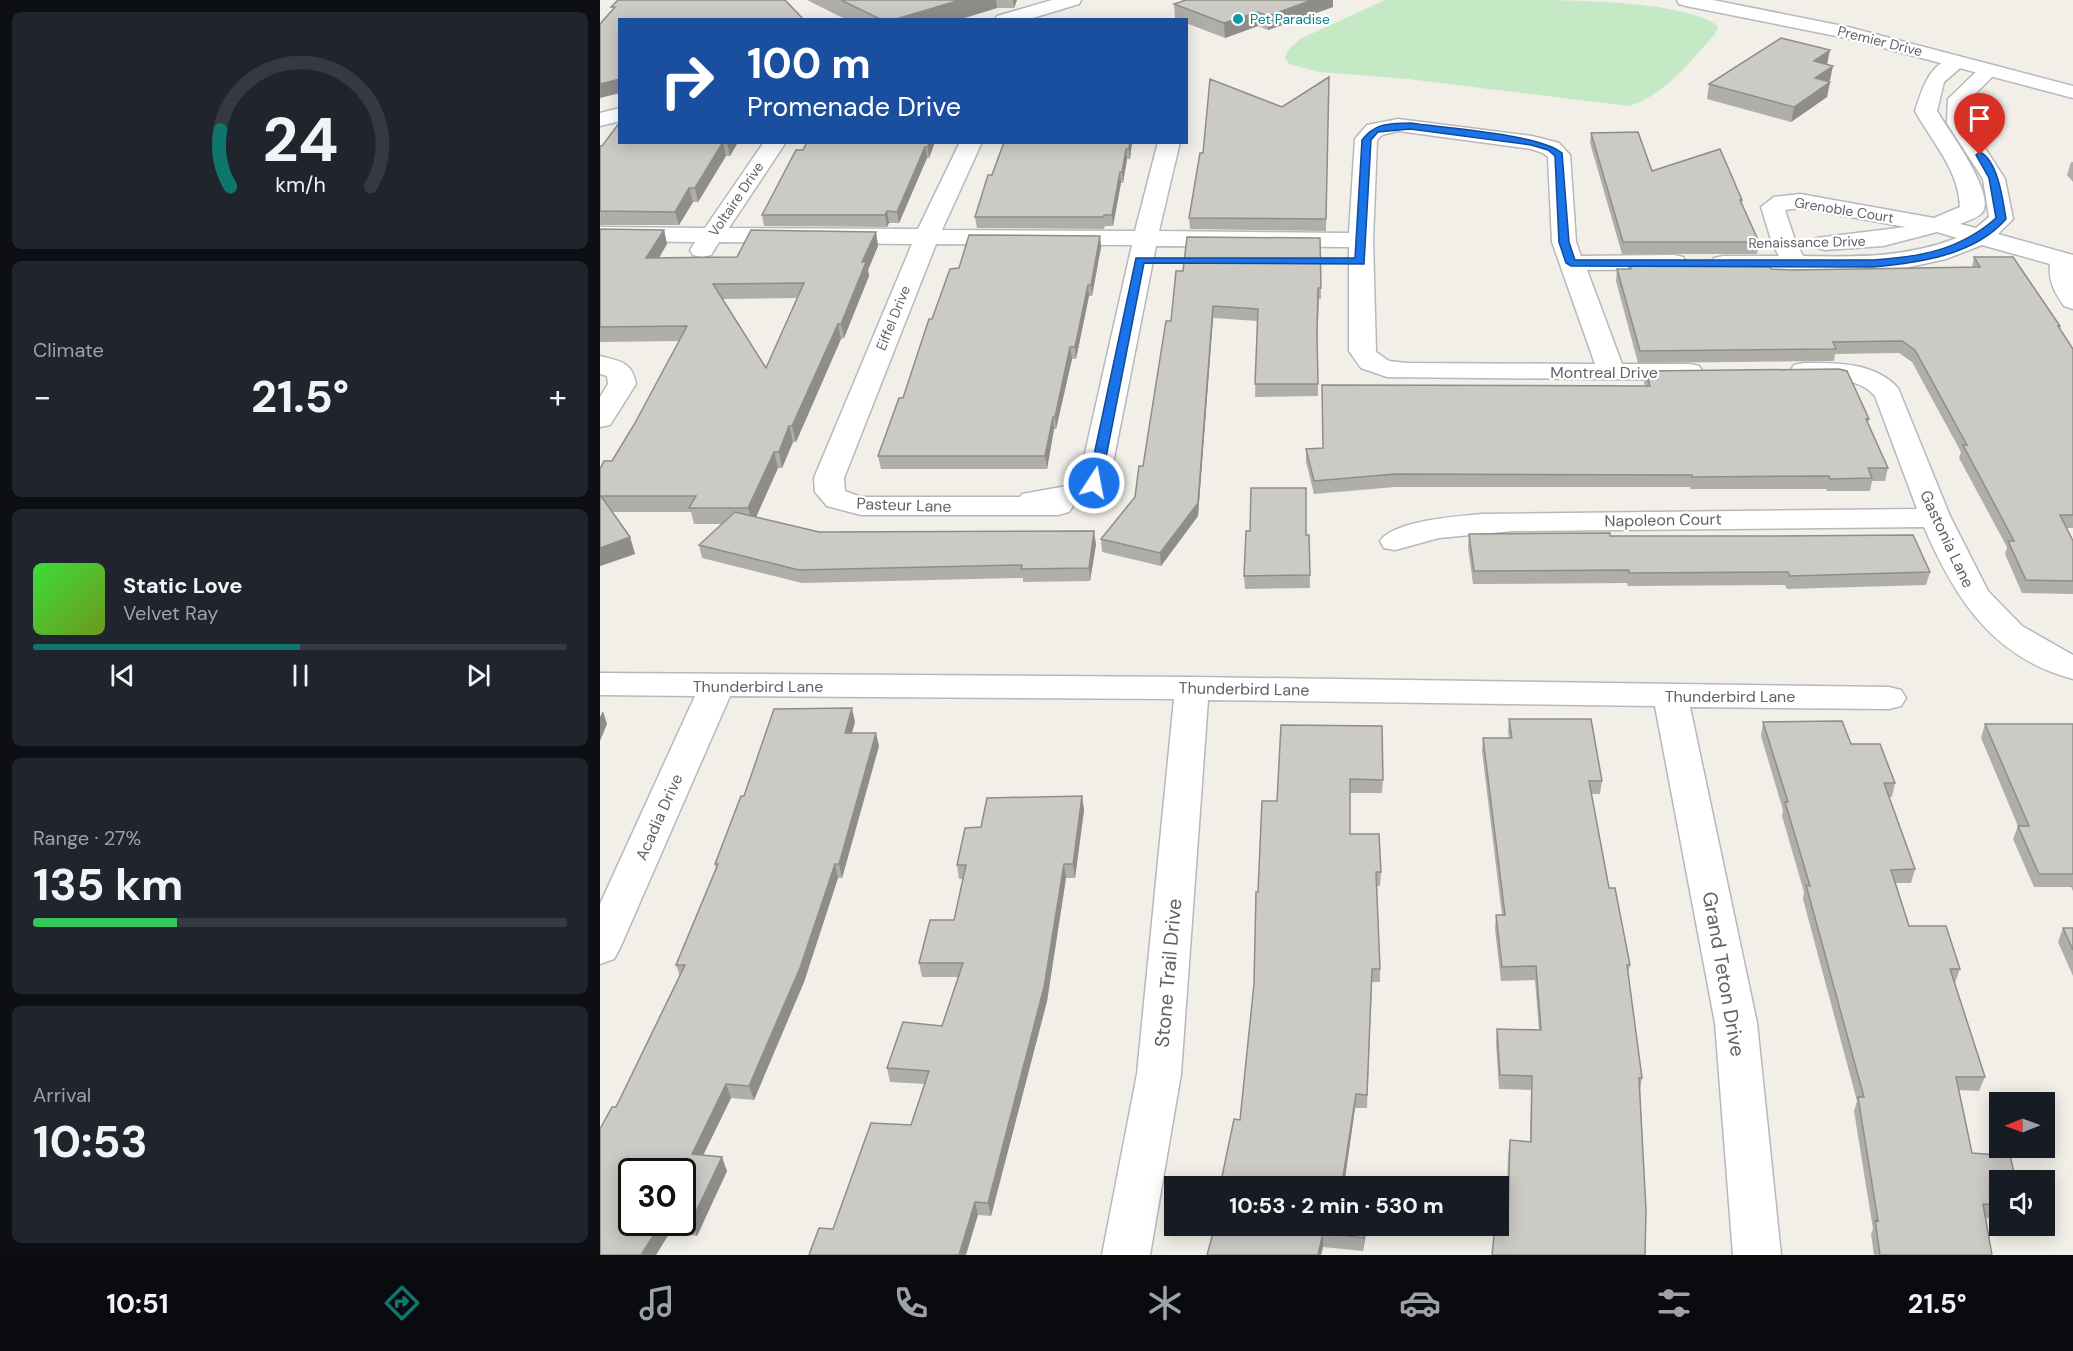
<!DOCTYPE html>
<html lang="en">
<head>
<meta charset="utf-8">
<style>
  :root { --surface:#171b24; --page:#20242c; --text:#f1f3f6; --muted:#9ea1a6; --line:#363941; --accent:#0f766e }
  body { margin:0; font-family:"DM Sans",sans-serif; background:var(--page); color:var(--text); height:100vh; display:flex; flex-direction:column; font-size:22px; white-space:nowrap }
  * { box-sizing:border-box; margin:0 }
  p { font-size:20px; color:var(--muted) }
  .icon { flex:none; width:33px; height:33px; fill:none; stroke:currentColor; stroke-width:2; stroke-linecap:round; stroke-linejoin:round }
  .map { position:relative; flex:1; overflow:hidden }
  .details { display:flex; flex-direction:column; gap:12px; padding:12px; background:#0d0f14; width:600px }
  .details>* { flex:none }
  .top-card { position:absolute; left:18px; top:18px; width:570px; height:126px; border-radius:0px; box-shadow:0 3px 15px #0003; background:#1a4fa0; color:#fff; overflow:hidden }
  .needle { width:39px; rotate:269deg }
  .fabs { position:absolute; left:1389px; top:1092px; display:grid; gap:12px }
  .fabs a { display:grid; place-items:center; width:66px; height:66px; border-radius:0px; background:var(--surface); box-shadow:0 3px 15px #0003; font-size:30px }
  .speed { position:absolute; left:18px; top:1158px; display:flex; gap:12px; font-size:30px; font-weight:700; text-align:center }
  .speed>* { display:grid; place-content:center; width:78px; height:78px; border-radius:50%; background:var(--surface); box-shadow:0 3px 15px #0003; line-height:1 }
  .speed .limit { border:3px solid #111; border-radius:9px; background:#fff; color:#111 }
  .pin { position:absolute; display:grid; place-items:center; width:51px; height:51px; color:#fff; margin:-62px -26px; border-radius:50% 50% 50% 0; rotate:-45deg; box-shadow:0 0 6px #0007 }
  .pin .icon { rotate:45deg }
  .me { position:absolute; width:66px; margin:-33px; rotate:11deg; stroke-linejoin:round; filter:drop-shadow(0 0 4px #0008) }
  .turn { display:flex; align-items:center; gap:21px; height:126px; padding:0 30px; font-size:27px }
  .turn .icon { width:78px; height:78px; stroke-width:2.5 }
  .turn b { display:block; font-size:42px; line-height:51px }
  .big { font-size:45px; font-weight:700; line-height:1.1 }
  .details .widget { flex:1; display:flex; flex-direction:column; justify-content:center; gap:9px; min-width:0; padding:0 21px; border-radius:9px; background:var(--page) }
  .details .dial { align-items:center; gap:0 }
  .dial svg { height:156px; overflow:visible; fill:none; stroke:var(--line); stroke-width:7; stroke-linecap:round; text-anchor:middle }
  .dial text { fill:var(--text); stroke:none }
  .song { display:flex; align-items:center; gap:18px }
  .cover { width:72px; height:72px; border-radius:9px; background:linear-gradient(135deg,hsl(120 70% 55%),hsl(80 70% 35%)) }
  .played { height:6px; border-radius:3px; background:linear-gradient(90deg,var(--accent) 50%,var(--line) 50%) }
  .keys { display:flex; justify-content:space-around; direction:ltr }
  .heat { display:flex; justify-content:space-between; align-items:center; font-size:33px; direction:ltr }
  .charge { height:9px; border-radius:4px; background:linear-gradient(90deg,#34c759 27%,var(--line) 0) }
  .trip { position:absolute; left:564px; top:1176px; width:345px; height:60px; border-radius:0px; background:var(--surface); box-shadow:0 3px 15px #0003; font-weight:700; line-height:60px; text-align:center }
  .menu { display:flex; height:96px; justify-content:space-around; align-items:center; background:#090b0e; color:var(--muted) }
  .menu .icon { width:42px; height:42px }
  .menu .current { color:var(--accent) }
  .menu b { font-size:27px; color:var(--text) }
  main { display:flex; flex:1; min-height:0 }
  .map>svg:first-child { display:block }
  .green { fill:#c5e8c5 }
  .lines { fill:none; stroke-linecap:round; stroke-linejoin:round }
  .minor-casing { stroke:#b5b8bc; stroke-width:3 }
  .tertiary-casing { stroke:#b5b8bc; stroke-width:3 }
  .minor { fill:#fff; fill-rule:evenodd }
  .tertiary { fill:#fff; fill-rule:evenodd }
  .wall { fill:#afaea9; fill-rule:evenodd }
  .shaded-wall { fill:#8f8d8a }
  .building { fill:#cccac5; stroke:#8f8d8a; stroke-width:1.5; fill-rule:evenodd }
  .route { fill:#1a73e8; stroke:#114b97; stroke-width:1.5 }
  .culture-dot { fill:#0f9aa8; stroke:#fff; stroke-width:2 }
  .labels { text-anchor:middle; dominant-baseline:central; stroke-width:4.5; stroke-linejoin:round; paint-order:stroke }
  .far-culture-label { font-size:14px; fill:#0d838f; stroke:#fff; text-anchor:start }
  .far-street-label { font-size:14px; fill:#5f6368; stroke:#fff }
  .street-label { font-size:16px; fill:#5f6368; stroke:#fff }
  .near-street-label { font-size:20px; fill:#5f6368; stroke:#fff }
</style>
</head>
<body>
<main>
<section class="details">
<div class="widget dial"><svg viewBox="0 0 100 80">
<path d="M14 69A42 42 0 1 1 86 69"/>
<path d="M14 69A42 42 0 0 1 9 40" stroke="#0f766e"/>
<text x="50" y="56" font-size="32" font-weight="700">24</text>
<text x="50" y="72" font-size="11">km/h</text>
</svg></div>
<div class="widget"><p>Climate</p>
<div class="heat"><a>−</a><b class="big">21.5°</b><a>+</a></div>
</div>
<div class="widget">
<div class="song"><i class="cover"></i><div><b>Static Love</b><p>Velvet Ray</p></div></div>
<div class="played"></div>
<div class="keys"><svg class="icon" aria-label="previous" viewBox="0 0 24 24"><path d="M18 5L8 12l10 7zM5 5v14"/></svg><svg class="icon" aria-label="pause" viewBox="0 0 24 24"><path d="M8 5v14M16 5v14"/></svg><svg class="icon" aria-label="next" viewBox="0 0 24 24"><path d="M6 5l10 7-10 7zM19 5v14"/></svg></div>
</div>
<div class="widget"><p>Range · 27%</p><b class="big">135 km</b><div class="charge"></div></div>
<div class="widget"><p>Arrival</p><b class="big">10:53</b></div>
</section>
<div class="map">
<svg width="1473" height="1255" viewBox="0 0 1473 1255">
  <rect width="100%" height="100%" fill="#f1efe8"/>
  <path class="green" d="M785,0C830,0 874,0 918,0C967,0 1083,0 1118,26L1115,34C1090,61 1066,95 1029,106L808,79L719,72L689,64L685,57L689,49L700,39Z"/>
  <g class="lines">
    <g class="minor-casing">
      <path id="minor" d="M452,0H481L479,4L426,20H395L397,16Z
        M1357,56L1364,58L1367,62L1344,82L1337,111C1347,129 1397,194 1382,213C1377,218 1367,221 1360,224L1376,228L1389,217L1383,179L1347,123L1348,99L1382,66H1396L1399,70L1368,101L1369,123L1405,179L1413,219L1398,234L1473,255V309L1464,306C1455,293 1448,281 1450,264L1382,245L1346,259L1305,268L1273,271L1123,270L1114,268L1111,263L1114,258L1123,256H1179L1172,243L1161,207L1174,197L1200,194L1334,218L1360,207C1359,170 1332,142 1315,111C1323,87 1329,63 1357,56ZM1200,208L1306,227L1216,238L1213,243L1216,248L1225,250L1283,246L1337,232L1357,238C1304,258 1259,257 1203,256L1196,243L1185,210Z
        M20,108V121L0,126V113Z
        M798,119L932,136L959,143L970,155L976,242L981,256L1074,255L1083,257L1086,262L1083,267L1074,269L987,270L1022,364H1089L1099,366L1103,372L1099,378L1089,380L787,377L761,368L749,351V247L556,246L509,483L499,498L471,503L473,506L469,512L458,515H261L227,506L215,492L214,478L312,244L119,242L111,255L102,257L93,255L90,250L95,242L0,241V227L105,228L164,142H186L129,228L318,229L360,142H382L342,230L535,231L558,142H580L559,231L749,233L755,139L767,125ZM798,131L931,149L943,153L948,157L952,242L995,364L807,363L789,361L776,352L773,240L777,140L782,135ZM336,244L532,245L478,484L422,494L420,497H261L245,491L244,478Z
        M0,356C20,361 32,362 36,384L10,425L0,427V397L8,384L7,376L0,374Z
        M1204,363C1237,363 1274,362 1298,388L1350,516L1388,591L1422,626L1473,655V679C1393,658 1355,599 1324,527L913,531L839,538L795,550L784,548L780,541C793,521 858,516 882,514L1317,509L1275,396C1254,372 1222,384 1194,377L1190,371L1194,365Z
        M0,673L592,677L1289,687L1301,690L1306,698L1301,706L1289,709L1090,707L1157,1023L1181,1255H1133L1115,1023L1055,706L608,700L581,1074L550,1255H502L537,1074L574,699L130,696L20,948L14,959L0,964V904L95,696L0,695Z"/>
    </g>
    <g class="tertiary-casing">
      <path id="tertiary" d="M1077,0H1113L1248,27L1473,86V98L1246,38L1086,6L1079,4Z"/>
    </g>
    <use href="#minor" class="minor"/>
    <use href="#tertiary" class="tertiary"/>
  </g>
  <path class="wall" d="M207,0H417L414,8H397L358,20H247Z
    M586,0H733V7L668,30L658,26L625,38L586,23V20H579L575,18L574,4Z
    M1227,64L1230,80L1229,82H1230L1227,97L1191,122L1107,99L1109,84Z
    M729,77L726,231L590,229L589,218L603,153L682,107Z
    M991,133L1052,171L1142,200V203L1159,242L1157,254H1022L990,143Z
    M20,142H138L130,156H126L98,202H93L79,225H0V146Z
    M335,142L329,158H327L299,223H289L287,227L164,226L162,215L203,150Z
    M404,142H532L530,159H527L523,183H521L513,226H505L504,229L377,228L375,217Z
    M1471,162H1473V182L1467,175Z
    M0,229L64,230L67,244L59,258L137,257L276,232L278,246L268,270L269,276L244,338L241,339L196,442H193L182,468H178L156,517L219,532L496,544L490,581L423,582V578L202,583L102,558L99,545L122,524H94L91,512H12L30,537L35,554L0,566V469L12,461L35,423L79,341L0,342ZM197,298L166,368L123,299Z
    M500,236L501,247L492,296H489L476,359H472L456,429H454L447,469H281L278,456L303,398L332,319L359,268Z
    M720,238L721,299H719L717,345L718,396L655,397L657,321L613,318L598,516L561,566L502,552L501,539L535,497L543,466L571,321L583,271Z
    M1374,257L1460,326L1459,328L1473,349V528H1466L1473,541V594L1422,593L1405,554L1407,547L1359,458L1361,452L1312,362L1299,353L1235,354L1234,361L1038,363L1016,281L1017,269H1028L1029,261L1191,270L1372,267Z
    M1046,371L1269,419L1268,423L1288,468L1285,481H1272L1270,491H1227L1226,489H1090V487H795L714,494L706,462V449L723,448L1045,386L1044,383Z
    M650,531L709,535L710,588L645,589L644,576Z
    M869,534L1010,536L1330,572L1326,585L1187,589L1185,585L1028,586L1027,583L873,584L868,547Z
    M909,719L1002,781L1000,794H991L1009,888L1030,965L1028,973L1042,1078L1040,1090L1046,1210L906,1221L908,1154L910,1140L930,1142L931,1090L899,1089L896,1043L897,1029L939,1030L935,980L901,981L895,929L896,915H902L882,751L883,738H909L908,732Z
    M255,722L252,733L279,746L242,878H238L204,982L154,1100L131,1098L103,1155L127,1171L97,1236L70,1232L56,1255H0L16,1107L80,976L76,965L116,868L115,864L144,796ZM82,1172V1222H32Z
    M1163,722L1251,744L1295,783L1292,797H1289L1315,869L1311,883H1296L1309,926L1360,969L1355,983L1385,1077L1379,1091L1359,1090L1372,1153L1400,1180V1219L1385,1218L1392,1255H1274L1271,1234L1273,1229L1254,1111L1257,1101L1203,899L1204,892L1182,816L1183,810L1161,736Z
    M1385,724H1473V891L1471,887H1434L1413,839L1418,826L1381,738Z
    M681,725L783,780L782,793H750V834L781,872L780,886H777L780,969V982H772L767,1108H755L744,1183L620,1186L640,1120L654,984L658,892L677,801Z
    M482,796L484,810L475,878H466L447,1001L391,1216L378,1215L233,1229L311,1125L325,1084L290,1082L287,1068L342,1026L358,977H322L319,963L354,920L363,879H359L357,865L381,827Z
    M1463,928H1473V976L1458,942Z
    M613,1226H767L763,1251L723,1247L721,1255H607L614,1231Z"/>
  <path class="shaded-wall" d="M360,0H396L397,8L358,20H293Z
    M413,0H417L414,8Z
    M712,0H733V7L668,30V16Z
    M657,12L658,26L625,38L624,23Z
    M1230,50L1227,65L1214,61Z
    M1233,66L1230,80L1212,93L1215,78Z
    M20,79V93L0,98V84Z
    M1230,82L1227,97L1191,122L1194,107Z
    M123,142L126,156L98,202L95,188Z
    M127,142H138L130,156Z
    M329,142H335L329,158L328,147Z
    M530,142H532L530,159L529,149Z
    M325,147L327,158L299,223L297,212Z
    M526,149L527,159L523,183L522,172Z
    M520,172L521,183L513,226L512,215Z
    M89,188L93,202L79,225L75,212Z
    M287,211L289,223L287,227L285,215Z
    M64,230L67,244L50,272L46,258Z
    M276,232L278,246L268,270L269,276L244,338L241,324L262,262Z
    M500,236L501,247L492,296L491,285Z
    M488,285L489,296L476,359L475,347Z
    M613,306V318L598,516L561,566L560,553Z
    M238,324L241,339L196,442L192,426Z
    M470,347L472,359L456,429L455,417Z
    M453,417L454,429L447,469L445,456Z
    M189,426L193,442L182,468L179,452Z
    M174,452L178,468L153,524L148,508Z
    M494,531L496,544L490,581L489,568Z
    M30,537L35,554L0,566V548Z
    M252,708L255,722L248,746L245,733Z
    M3,711L7,724L0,741V717Z
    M276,733L279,746L242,878L239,864Z
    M482,796L484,810L475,878L473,864Z
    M235,864L238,878L204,982L154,1100L149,1086Z
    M464,864L466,878L447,1001L391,1216L388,1203Z
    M126,1084L131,1098L97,1168L92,1154Z
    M756,1094L755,1108L744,1186L742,1183Z
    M122,1157L127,1171L97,1236L91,1222Z
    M375,1202L378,1215L366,1255H359Z
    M62,1222H66L70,1232L56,1255H41Z
    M765,1226H767L763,1251L764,1238Z
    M723,1233V1247L721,1255H718Z"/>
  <path class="building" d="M18,0H185L204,20H20V79L0,84V24L15,7H11Z
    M241,0H360L293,20H282Z
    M586,0H712L668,16L657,12L624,23L574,4Z
    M1181,38L1230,50L1214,61L1233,66L1215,78L1230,82L1194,107L1109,84Z
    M729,77L726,219L589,218L600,153H603L610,79L682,107Z
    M20,122V142H123L95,188H89L75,212L0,211V146H2Z
    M1038,132L1052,171L1120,149L1142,200H1140L1159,242H1023L991,133Z
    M207,142H329L328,147H325L297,212L287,211L285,215H162L196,150H203Z
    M404,142H530L529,149H526L522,172H520L512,215H504L503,217H375L388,175H392Z
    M0,229L64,230L46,258L137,257L151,230L276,232L262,262H266L241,324H238L192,426H189L179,452H174L148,508H89L96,496H1L30,537L0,548V469L4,461H12L35,423L87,326L0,327ZM204,283L166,368L113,284Z
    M369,235L500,236L491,285H488L475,347H470L455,417H453L445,456H278L299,398H303L329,319H332L350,269L359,268Z
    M587,237L720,238L721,288H718L717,335L718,384H655L658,309L613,306L598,503L560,553L501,539L535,497L539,466H543L566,321H571L576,271H583Z
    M1374,257H1413L1460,326H1458L1473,349V515H1460L1473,541V581L1426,580L1408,541H1414L1363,445H1367L1315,350L1302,341L1233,342L1236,349L1040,351L1017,269H1031L1029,261H1168L1171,269L1191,270L1380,267Z
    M1239,369L1247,371L1269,419H1266L1288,468H1268L1272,478L1230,479L1229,476L1092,477V475L795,474L714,481L706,449L723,448L722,385L1050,386L1046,371Z
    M651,488H706V535H709L710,575L644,576L646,531H650Z
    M135,512L219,532L494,531L489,568L421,569L422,565L199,570L99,545Z
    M1010,533V536H1164L1313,535L1330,572L1190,576L1188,572L1029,573V570L874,571L869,534Z
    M252,708L245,733H276L239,864H235L200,968L149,1086L126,1084L92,1154L122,1157L91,1222L82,1221V1172H32V1222H62L41,1255H0V1129L12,1107H16L85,965H76L118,864H115L141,796H144L174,709Z
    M909,719H991L1002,781H989L1009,888H1015L1030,965H1027L1042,1078H1039L1046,1210L1045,1255H892L895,1226H898V1220L908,1221L910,1140L931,1142L932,1076L900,1075L897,1029L941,1030L936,966L902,967L896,915H905L883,738H912Z
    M1242,721L1251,744H1280L1295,783H1284L1315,869L1291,870L1309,926H1346L1360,969H1350L1385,1077H1356L1372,1153L1410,1156L1416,1180H1400V1205L1383,1204L1392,1255H1280L1275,1220L1278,1221L1258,1097H1264L1206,885L1210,886L1185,802H1188L1163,722Z
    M1385,724H1473V874H1439L1418,826H1429Z
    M681,725L782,726L783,780L750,779V834H779L781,872H776L780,969H772L767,1095L756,1094L742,1183L770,1186H620L634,1119L640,1120L654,984L656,892H658L662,801H677Z
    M482,796L473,864H464L444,987L388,1203L375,1202L359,1255H209L219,1228L233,1229L271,1123L311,1125L329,1071L287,1068L303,1022L342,1026L363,963H319L330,920H354L366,865H357L365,828L381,827L387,798Z
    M1463,928H1473V950Z
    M615,1226H765L764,1238L723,1233L718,1255H607Z"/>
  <path class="route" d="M810,123C844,128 939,134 962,153L969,242L975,260H1273C1320,257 1360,250 1396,218L1389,178L1376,155L1380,152C1398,161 1403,200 1406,219C1375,255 1319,263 1273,267L971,266L966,263L959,242L955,156L948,150L931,145L810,129L778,132L771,140L764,264L544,263L501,483L494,487L490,485L488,483L536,258H755L762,140C776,122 789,124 810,123Z"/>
  <circle class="culture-dot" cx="638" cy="19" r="6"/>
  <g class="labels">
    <g class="far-culture-label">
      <text x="650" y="19">Pet Paradise</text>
    </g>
    <g class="far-street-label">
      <text transform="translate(1280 41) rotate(14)">Premier Drive</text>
      <text transform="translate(136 199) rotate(-56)">Voltaire Drive</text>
      <text transform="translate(1244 210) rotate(9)">Grenoble Court</text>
      <text transform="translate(1207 242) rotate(-1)">Renaissance Drive</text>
      <text transform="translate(293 318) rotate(-68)">Eiffel Drive</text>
    </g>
    <g class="street-label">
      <text x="1004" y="372">Montreal Drive</text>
      <text transform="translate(304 505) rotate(2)">Pasteur Lane</text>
      <text transform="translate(1063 520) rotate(-1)">Napoleon Court</text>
      <text transform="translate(1347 539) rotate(65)">Gastonia Lane</text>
      <text x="158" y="686">Thunderbird Lane</text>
      <text transform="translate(644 689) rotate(1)">Thunderbird Lane</text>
      <text x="1130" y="696">Thunderbird Lane</text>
      <text transform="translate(59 817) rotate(-66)">Acadia Drive</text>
    </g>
    <g class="near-street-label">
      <text transform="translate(568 973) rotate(-85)">Stone Trail Drive</text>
      <text transform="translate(1124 974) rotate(80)">Grand Teton Drive</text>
    </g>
  </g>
</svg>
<div class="fabs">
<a><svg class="needle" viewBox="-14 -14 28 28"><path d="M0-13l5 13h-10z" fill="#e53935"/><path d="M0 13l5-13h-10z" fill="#9ea1a6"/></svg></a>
<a><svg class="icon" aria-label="sound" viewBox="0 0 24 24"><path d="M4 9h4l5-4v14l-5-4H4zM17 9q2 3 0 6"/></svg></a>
</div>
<div class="speed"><div class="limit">30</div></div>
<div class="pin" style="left:1380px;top:155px;background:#d93025"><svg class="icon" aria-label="arrive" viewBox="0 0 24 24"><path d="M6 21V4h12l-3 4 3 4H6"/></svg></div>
<svg class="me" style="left:494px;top:483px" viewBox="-20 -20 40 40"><circle r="17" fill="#1a73e8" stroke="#fff" stroke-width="3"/><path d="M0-11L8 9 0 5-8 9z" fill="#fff"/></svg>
<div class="trip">10:53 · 2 min · 530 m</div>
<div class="top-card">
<div class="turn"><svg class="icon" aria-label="right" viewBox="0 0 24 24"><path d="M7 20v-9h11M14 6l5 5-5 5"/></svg><div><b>100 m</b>Promenade Drive</div></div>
</div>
</div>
</main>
<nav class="menu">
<b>10:51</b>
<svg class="icon current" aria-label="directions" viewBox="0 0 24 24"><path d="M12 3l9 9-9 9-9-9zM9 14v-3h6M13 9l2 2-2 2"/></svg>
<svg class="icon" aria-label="music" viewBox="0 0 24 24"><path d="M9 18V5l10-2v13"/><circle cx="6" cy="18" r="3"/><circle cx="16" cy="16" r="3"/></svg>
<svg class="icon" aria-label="phone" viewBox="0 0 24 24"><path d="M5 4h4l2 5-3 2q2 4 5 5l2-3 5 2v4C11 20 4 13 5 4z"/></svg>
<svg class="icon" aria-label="climate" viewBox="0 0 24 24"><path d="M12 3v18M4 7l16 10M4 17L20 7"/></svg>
<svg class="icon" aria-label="car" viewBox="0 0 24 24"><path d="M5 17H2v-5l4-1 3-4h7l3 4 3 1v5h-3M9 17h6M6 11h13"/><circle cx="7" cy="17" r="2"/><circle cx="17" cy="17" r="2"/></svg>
<svg class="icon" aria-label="filters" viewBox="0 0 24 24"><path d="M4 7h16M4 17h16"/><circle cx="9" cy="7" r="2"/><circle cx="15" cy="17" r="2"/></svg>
<b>21.5°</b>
</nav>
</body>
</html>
